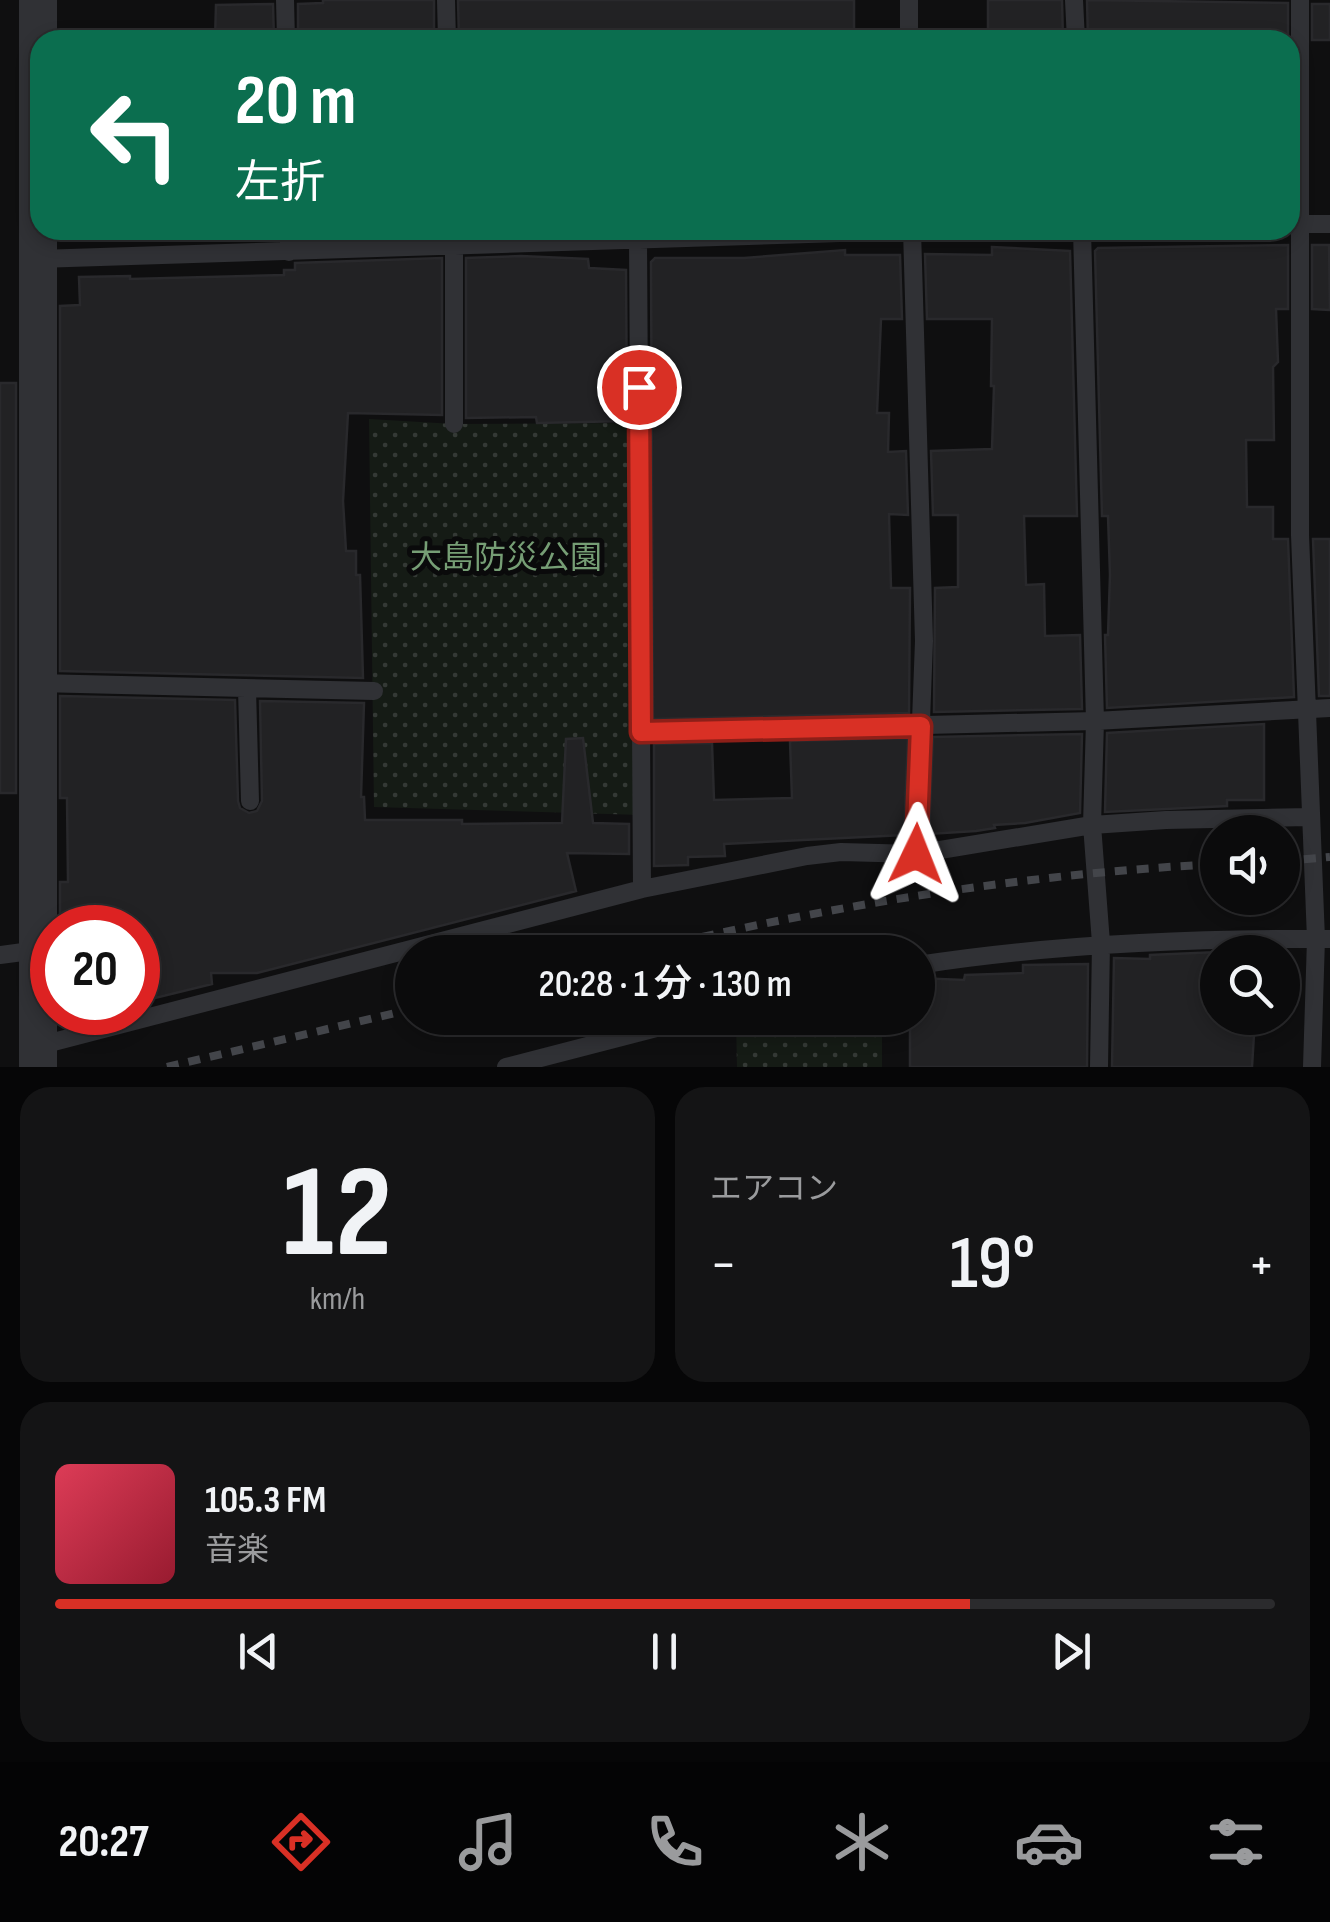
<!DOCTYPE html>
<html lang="ja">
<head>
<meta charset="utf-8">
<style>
  :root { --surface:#0b0b0c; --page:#141415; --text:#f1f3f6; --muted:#9a9b9d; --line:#2b2b2d; --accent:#d93025 }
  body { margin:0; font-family:"Sofia Sans Condensed","Noto Sans JP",sans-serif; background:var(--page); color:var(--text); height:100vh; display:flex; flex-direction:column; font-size:38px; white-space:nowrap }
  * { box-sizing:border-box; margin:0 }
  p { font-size:32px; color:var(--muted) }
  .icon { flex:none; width:55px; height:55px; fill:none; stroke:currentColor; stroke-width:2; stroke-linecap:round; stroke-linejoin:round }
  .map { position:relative; height:1067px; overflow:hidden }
  .panel { display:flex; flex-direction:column; gap:20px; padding:20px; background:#060607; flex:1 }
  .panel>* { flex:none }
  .hud { position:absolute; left:30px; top:30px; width:1270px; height:210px; border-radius:30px; box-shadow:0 5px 15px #0003,0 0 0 2px var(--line); background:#0b6e4f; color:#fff; overflow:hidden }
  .controls { position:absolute; left:1200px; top:815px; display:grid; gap:20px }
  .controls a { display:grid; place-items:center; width:100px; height:100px; border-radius:50%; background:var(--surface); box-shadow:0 5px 15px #0003,0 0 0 2px var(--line); font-size:50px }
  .speed { position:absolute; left:30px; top:905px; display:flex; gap:20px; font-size:50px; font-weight:700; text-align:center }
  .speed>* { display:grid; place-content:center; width:130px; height:130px; border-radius:50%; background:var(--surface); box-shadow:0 5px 15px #0003,0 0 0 2px var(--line); line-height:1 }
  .speed .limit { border:15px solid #d22; background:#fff; color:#111 }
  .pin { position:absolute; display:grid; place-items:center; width:85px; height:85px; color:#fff; margin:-42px; border:5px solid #fff; border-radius:50%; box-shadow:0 2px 10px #0007 }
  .me { position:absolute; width:110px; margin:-55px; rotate:2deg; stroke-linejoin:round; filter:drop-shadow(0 0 8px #0008) }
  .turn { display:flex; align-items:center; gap:35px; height:210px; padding:0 40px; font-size:45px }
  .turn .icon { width:130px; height:130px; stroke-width:2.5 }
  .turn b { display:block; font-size:70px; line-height:85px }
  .big { font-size:75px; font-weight:600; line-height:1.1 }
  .panel .card { flex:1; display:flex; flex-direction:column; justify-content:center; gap:15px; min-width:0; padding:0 35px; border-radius:30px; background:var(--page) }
  .panel .dial { align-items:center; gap:0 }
  .dial b { font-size:130px; line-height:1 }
  .song { display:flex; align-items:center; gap:30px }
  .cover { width:120px; height:120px; border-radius:15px; background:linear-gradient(135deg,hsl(350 70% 55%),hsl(350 70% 35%)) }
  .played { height:10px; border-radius:5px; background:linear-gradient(90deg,var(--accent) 75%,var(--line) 75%) }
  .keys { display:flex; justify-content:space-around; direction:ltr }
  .heat { display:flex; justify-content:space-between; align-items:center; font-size:55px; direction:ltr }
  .panel .tiles { flex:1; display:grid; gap:20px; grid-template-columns:1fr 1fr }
  .card:last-child { grid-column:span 2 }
  .trip { position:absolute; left:395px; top:935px; width:540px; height:100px; border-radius:50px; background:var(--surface); box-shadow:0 5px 15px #0003,0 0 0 2px var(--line); font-weight:600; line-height:100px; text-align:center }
  .tab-bar { display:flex; height:160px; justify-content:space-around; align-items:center; background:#040405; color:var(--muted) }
  .tab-bar .icon { width:70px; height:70px }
  .tab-bar .on { color:var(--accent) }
  .tab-bar b { font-size:45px; color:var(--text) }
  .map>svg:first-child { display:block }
  .green { fill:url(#green-dots) }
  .building { fill:#222224; stroke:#29292c; stroke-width:2.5 }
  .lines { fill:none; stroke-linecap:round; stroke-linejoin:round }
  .lane { stroke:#303135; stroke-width:18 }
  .street { stroke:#303135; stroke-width:38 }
  .rail { stroke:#43454a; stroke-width:8; stroke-dasharray:12 10; stroke-linecap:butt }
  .route-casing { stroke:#8d1f18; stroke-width:25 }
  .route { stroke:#d93025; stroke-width:18 }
  .labels { text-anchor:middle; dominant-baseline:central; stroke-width:10; stroke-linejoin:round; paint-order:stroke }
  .park-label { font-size:32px; fill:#769e75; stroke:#0a0a0b }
</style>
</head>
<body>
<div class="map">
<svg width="1330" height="1067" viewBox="0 0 1330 1067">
  <defs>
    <pattern id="green-dots" width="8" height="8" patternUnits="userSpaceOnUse" patternTransform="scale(2.5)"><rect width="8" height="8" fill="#151b15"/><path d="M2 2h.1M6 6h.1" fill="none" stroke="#343935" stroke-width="1.8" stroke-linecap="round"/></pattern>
  </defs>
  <rect width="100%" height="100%" fill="#0f0f10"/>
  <path class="green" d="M369,419L454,424L639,423L642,815L374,807Z
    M745,1018H882V1067H737L736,1019Z"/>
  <path class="building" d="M323,0H434V37L298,40V4L323,3Z
    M458,0H854V39L459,40Z
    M988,0H1062L1063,40H988Z
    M1087,0L1288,3V40H1088Z
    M273,4L274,40H215L216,5Z
    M1312,4H1330V40H1312Z
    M302,230H442V233L302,238Z
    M1288,245V309H1276L1278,362L1273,367L1274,440H1246L1247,507H1273V539H1288L1294,697L1107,708L1105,635H1108L1110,575L1108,516H1102L1095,251L1098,248Z
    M1312,245H1329L1330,310L1312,309Z
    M992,247L1070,251L1077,516H1024L1026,585L1044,584L1045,636L1080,635L1082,709L934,712L935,588L958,587V515H933L931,451L992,449L994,386H991L992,319H927L925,254L992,255Z
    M845,250V255H900L902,319H881L877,413H889L888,452L906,451L908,515L889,514L891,588H910L909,713L653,719L651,262L655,258H744Z
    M521,256L588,259L589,268L626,270L627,421L537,423L536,417L466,418V258Z
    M442,258V415L348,413L343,501L346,551H356V575H360L363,678L60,671V306L80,305L79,277L130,276V279L284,275V270H295V263Z
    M0,383H16V793H0Z
    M1313,539H1330V696H1319Z
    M60,696L235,700L238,801L240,808L249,813L257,811L262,801L260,701L364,703L361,797H364L365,820H462V824L562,823L566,739L583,738L593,823L629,824V854L567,853L576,891L257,973H211L212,984L147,1000L145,928H60V882H68L67,798H60Z
    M1264,724V800H1227V806L1105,812L1107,733Z
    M1082,734L1080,813L1025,823L994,825L995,828L976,831L929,834L933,737Z
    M908,738L904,835L724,844L725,856L688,857V865L654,866V744L712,743L714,800L792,798L790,741Z
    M1218,952V1018H1255L1252,1067H1112L1114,958L1150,959V955Z
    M1088,964L1087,1067H910V1018H918V978L964,980L965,975L1023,973V965Z"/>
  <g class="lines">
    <path class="lane" d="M285,0L286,40
      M446,0L447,40
      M909,0V40
      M1074,0L1076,40
      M1300,0V535L1316,939L1312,1067
      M1290,224H1330
      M289,230V252
      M454,230V424
      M912,230L924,641L916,854
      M1082,230L1095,721L1092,825L1101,943L1099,1067
      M638,240L642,889
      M38,259L933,230
      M38,683L374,691
      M247,689L250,801
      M641,732L1095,721L1330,708
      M0,955L38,950
      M918,965C1054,944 1192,938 1330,939
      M38,1046L642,889L807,856L841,852L916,854L1092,825L1166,820L1310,817
      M506,1067L695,1018"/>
    <path class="street" d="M38,0V1067"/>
    <path class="rail" d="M1282,861L1330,857
      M638,952C827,906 1023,874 1218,864
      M167,1067L412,1009"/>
  </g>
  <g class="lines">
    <g class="route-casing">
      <path id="route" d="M639,387L641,732L921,726L916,854"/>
    </g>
    <use href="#route" class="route"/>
  </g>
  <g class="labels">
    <g class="park-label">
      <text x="506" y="558">大島防災公園</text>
    </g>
  </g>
</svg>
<div class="controls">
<a><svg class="icon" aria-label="sound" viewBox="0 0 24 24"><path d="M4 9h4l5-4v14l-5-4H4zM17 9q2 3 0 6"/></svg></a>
<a><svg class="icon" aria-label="search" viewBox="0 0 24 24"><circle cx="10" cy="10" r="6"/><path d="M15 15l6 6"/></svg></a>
</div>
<div class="speed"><div class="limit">20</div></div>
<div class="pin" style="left:639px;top:387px;background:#d93025"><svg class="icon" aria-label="arrive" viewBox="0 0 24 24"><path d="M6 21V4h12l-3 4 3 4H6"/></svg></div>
<svg class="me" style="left:916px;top:854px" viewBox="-20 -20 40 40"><path d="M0-17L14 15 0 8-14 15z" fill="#d93025" stroke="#fff" stroke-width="4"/></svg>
<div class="trip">20:28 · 1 分 · 130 m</div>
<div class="hud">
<div class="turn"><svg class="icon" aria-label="left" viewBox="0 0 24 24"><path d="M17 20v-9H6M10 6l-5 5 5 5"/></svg><div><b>20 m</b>左折</div></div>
</div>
</div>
<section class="panel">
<div class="tiles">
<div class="card dial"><b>12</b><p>km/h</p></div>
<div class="card"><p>エアコン</p>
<div class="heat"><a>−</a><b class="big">19°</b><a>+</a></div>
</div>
<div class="card">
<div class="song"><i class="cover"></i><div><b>105.3 FM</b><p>音楽</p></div></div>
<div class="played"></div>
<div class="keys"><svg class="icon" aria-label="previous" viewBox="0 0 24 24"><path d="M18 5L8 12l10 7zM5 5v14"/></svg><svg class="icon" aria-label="pause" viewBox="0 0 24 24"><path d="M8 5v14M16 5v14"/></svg><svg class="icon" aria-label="next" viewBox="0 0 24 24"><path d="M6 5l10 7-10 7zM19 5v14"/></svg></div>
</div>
</div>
</section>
<nav class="tab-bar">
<b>20:27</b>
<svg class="icon on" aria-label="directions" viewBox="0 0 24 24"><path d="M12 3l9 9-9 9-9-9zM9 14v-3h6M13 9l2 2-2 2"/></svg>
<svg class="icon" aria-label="music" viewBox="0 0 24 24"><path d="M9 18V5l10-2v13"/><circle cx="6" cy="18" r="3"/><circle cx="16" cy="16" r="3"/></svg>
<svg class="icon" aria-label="phone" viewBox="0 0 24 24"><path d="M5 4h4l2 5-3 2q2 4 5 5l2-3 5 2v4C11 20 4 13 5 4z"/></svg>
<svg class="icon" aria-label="climate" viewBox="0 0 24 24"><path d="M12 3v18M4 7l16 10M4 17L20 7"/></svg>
<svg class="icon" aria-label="car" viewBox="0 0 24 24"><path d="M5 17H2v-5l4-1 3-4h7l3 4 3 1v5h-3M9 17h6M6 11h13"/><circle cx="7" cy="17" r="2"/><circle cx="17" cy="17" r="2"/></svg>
<svg class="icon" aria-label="filters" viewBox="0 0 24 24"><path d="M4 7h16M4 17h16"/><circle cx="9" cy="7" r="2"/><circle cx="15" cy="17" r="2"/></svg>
</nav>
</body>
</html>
